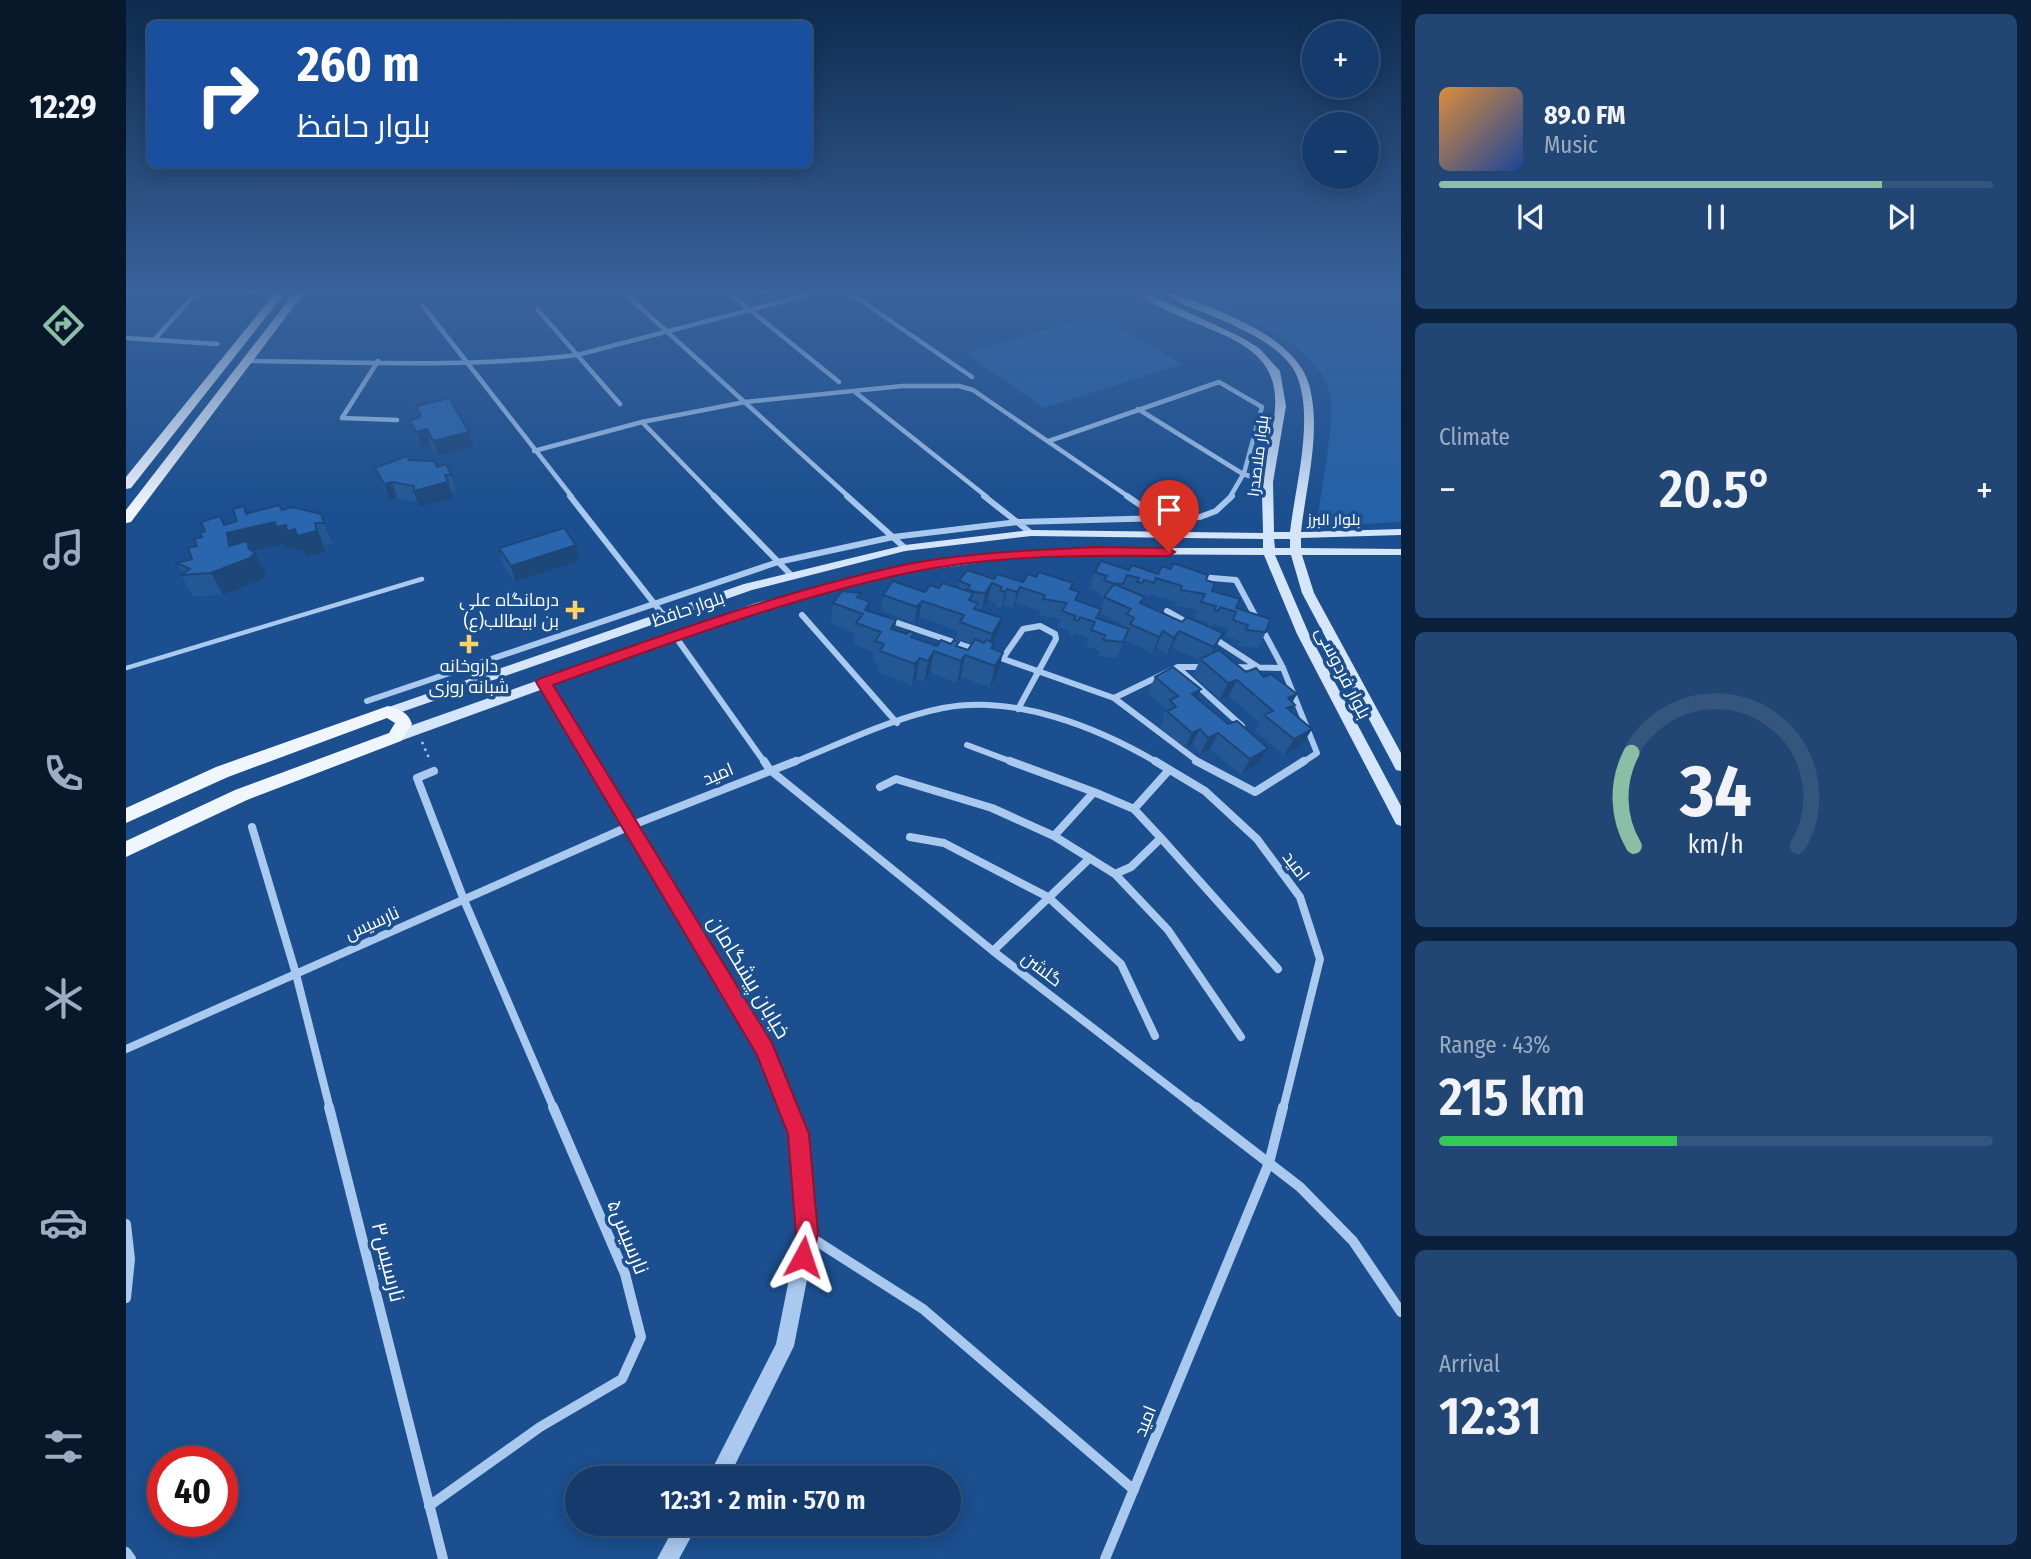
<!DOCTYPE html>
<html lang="en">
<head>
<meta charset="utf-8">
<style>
  :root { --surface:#143b6b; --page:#214673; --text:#f1f3f6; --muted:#9dadc1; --line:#33557e; --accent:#8abfa5 }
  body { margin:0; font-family:"Fira Sans Condensed",Cairo,sans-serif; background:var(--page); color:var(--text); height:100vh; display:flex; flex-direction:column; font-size:26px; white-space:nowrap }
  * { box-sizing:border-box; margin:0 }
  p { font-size:23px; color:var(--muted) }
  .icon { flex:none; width:38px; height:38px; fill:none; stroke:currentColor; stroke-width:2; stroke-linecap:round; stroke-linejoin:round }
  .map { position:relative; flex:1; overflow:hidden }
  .panel { display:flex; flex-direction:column; gap:14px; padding:14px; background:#0b203b; width:630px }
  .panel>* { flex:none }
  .top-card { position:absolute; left:21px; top:21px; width:665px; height:147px; border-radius:10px; box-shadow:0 4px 18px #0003,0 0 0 2px var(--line); background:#1a4fa0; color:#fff; overflow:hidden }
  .tools { position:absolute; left:1176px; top:21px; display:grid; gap:14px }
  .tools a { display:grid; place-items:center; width:77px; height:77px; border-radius:50%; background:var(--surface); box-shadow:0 4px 18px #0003,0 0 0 2px var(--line); font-size:35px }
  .speed { position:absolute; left:21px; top:1446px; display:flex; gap:14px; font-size:35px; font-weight:700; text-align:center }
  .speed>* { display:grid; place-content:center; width:91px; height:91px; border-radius:50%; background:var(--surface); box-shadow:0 4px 18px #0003,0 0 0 2px var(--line); line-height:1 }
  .speed .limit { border:10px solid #d22; background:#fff; color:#111 }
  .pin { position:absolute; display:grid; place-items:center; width:60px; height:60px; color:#fff; margin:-72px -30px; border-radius:50% 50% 50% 0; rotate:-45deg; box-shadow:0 0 7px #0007 }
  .pin .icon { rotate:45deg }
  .me { position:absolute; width:77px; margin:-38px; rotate:5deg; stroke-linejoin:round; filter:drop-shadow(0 0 5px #0008) }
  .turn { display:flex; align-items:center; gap:24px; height:147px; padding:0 35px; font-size:32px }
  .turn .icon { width:91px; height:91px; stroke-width:2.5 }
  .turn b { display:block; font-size:49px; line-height:60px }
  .big { font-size:52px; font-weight:600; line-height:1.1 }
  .panel .tile { flex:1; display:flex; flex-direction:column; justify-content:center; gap:10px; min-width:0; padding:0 24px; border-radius:10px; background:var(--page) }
  .panel .dial { align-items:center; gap:0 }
  .dial svg { height:182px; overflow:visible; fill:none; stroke:var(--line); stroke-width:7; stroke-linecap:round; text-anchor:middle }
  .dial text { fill:var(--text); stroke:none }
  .song { display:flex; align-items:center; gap:21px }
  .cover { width:84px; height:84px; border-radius:10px; background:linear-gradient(135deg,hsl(30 70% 55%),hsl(220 70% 35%)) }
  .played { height:7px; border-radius:4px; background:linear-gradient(90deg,var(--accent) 80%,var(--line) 80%) }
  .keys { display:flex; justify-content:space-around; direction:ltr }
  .heat { display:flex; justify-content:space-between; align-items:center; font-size:38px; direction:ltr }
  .charge { height:10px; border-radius:5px; background:linear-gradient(90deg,#34c759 43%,var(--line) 0) }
  .trip { position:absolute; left:439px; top:1466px; width:396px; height:70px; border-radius:35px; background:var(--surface); box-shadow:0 4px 18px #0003,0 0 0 2px var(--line); font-weight:600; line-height:70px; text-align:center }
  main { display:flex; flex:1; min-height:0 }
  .menu { display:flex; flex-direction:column; width:126px; justify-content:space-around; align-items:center; background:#08182b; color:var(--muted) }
  .menu .icon { width:49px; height:49px }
  .menu .active { color:var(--accent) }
  .menu b { font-size:32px; color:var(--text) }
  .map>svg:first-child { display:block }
  .green { fill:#2461a8 }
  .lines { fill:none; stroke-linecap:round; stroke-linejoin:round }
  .path { stroke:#a9c9ee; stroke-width:2.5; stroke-dasharray:2.5 4.5; stroke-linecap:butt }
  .service { stroke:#a9c9ee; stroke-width:4.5 }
  .minor-far3 { stroke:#a9c9ee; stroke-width:4.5 }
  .minor-far2 { stroke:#a9c9ee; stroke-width:6 }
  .minor-far1 { stroke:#a9c9ee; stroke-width:8 }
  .minor { stroke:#a9c9ee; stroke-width:10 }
  .tertiary { fill:#a9c9ee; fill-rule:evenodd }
  .secondary { fill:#d6e6fa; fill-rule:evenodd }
  .primary { fill:#f0f6ff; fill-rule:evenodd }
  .wall { fill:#245895; fill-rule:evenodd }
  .shaded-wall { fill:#1d4779 }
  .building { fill:#2a66ad; stroke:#1d4779; stroke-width:2 }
  .route { fill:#e11d48; stroke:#92132f; stroke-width:2 }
  .poi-dot { fill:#ffd166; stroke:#1b4f8f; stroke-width:2.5 }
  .labels { text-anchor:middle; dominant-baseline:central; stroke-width:7; stroke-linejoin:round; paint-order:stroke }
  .far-street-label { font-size:16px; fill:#fff; stroke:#1b4f8f }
  .poi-label { font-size:18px; fill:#fff; stroke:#1b4f8f; text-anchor:end }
  .street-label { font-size:18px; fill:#fff; stroke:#1b4f8f }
  .near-street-label { font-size:21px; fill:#fff; stroke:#1b4f8f }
</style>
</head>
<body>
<main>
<nav class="menu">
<b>12:29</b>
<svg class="icon active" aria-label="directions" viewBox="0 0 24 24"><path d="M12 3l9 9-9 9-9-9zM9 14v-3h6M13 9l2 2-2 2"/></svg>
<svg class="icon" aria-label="music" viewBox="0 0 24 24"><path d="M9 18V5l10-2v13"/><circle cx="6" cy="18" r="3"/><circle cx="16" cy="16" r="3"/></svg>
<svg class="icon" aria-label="phone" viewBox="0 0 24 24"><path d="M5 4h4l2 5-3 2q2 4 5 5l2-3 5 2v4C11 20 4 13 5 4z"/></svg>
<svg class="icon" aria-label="climate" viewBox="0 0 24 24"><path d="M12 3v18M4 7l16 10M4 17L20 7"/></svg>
<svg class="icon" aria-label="car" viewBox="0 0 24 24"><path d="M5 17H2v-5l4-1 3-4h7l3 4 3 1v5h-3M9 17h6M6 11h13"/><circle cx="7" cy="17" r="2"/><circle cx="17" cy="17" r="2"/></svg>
<svg class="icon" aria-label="filters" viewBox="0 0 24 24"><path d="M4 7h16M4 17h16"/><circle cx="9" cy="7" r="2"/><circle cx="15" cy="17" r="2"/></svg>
</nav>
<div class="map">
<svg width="1275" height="1559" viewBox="0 0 1275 1559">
  <rect width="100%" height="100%" fill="#1b4f8f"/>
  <path class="green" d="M1060,293H1275V522L1190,527C1194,498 1210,418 1204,394C1192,341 1105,312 1060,293Z
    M972,315L1056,364L918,408L839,353Z"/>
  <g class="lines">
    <path class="path" d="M296,742L303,758"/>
    <path class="service" d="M0,668L296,579"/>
    <path class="minor-far3" d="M603,293L713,382
      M724,293L846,377
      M504,298L723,497
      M297,306L446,497
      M412,310L494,404
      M0,338L91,344
      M28,340L70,293
      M120,361C231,362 341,368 451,355L689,293
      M252,361L216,418L271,420
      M729,392L861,497
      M1012,409L1117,474L1142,482
      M516,422L589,497
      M923,441L1093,382L1136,407L1118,473L1104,497
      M408,451L516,422L619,402L776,386H833L847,390L1003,497"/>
    <path class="minor-far2" d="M444,496L538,616
      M588,496L665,575
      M721,496L779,548
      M858,496L905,533
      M1001,496L1033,518L1049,534
      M1074,577L1110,580L1157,668
      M1041,611L1064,624
      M676,615L771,723
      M763,620L851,650
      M549,636L639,763
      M1086,637L1132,667
      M869,656L988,698L1074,763
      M877,658L897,629L914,626L929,634L930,639L892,709
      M1105,667L1157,668L1191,753L1176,763
      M1052,668L1116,726
      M988,698L1052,667H1079
      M241,701L652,562L767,537L892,522L1074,517L1090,511L1106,496
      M841,745L889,763
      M666,763C714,744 766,718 817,708C888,694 971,727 1032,763"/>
    <path class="minor-far1" d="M638,761L644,770L867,951L1072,1109
      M884,761L968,792
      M1029,761L1079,791L1131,839L1174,897L1194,959L1157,1109
      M1070,761L1129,792L1178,761
      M308,771L291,778L338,900L428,1109
      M754,787L770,779L866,808L928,836
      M968,792L1008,809L1035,838L1005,867L989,874L928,836Z
      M1008,809L1043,770
      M126,827L170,974L204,1109
      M784,837L818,843L922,897L995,964L1029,1036
      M1035,838L1152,969
      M989,874L1042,930L1115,1037
      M867,951L963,859
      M0,1049L504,826L670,761"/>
    <path class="minor" d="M203,1107L317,1559
      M1070,1107L1174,1187L1227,1241L1275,1312
      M0,1224L4,1259L0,1298
      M681,1235L797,1309L1008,1490
      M303,1506L414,1427L496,1379L515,1337L499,1274L427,1107
      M0,1552L5,1559
      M979,1559L1143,1163L1157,1107"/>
    <path class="tertiary" d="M418,678L422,679L644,1045L680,1134L690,1234L668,1346L602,1479H581L650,1344L672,1234L664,1134L633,1054L412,682Z
      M550,1524H572L553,1559H531Z"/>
    <path class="secondary" d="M1010,293H1021L1115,337L1133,348L1154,371L1160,406L1147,482L1148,532H1164C1169,487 1190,414 1169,372C1159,353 1134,338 1115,329C1091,316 1059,308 1037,293H1048C1092,311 1172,336 1184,388C1195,434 1180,486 1175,532L1275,529V535L1175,538V548L1275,549V555H1176L1188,593L1275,753V771L1270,770L1176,593L1165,555H1149L1183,634L1275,806V826L1270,824L1171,634L1138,555L967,554L872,560L784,572L638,609L274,741H264L262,737L264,733L630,603L784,564L872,554L967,548H1137V539L905,536L779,551L626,590L267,715H257L255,712L257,709L618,584L779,545L905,530L1137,533C1137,515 1135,496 1137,479C1145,422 1172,372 1106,339C1078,325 1034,311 1010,293ZM1148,539H1164V548H1149Z"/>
    <path class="primary" d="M149,293H159L5,488L0,489V477Z
      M168,293H178L5,522L0,523V510Z
      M262,706C274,710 282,712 286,724L275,741L121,800L0,857V841L109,790L263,733L269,723L261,718L102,777L0,823V808L90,767Z"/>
  </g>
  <path class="wall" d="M290,406L347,448L312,456L305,445L295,447L289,436L284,421L293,417Z
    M311,467L325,475L330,491H325L327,498L293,507L291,502L271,498L263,500L255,483L249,468Z
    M156,510L195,514L207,544L198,545L200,552L180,557L177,550L171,552L168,547L160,549L157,544L126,551L140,574L135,580L97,595L67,596L55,575L57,574L51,563L66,559L71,546L76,537L98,524L111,521L121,514Z
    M450,545L453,561L389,582L377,564L373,548Z
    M1003,570L1080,580L1086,591L1140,632L1132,648L1112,646L1114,641L1099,636L1102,628L1087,624L1085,627L1097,633L1086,653L1120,672L1138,677L1171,694L1166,702L1165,711L1186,729L1176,745L1158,755L1129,731L1134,723L1103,696L1094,699L1067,675L1074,660L1046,648L1041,654L1030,648L1026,653L999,640L991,658L972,656L974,651L960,646L963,638L949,633L947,637L943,636L944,632L931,627L934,619L913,615L914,611L890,603L887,608L877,605L875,608L870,607L871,603L862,600L856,609L850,608V609L872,634L867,643H868L866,649L872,674L864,687L835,677L831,683L804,673L798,682L790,679L786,685L751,672L752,664L747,662L748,652L728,645L729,633L705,624L707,603L735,593L734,598L744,602L743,611L770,620L769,630L781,634L788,633L787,638L811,646H832L842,650L846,644L830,638L832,631L793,617L789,623L755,611L757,595L799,592L813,588H832L833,581L868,579L897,582L910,577L947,583L945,590L950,600L974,608L978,598L973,596L974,592L964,588L969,572ZM1024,594L1050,602L1048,606L1071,610L1068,618L1082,623L1081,626L1056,622L1016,604L1018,598L1021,599ZM974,613L997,624L996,626L972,618Z
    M1029,677L1075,689L1070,698L1133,763L1115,775L1084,749L1074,754L1066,744L1059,748L1034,727L1038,718L1037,716L1040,709L1022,693Z"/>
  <path class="shaded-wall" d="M301,429L305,445L295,447L290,432Z
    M343,432L347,448L312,456L307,441Z
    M266,482L271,498L263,500L258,484Z
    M322,482L327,498L293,507L288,491Z
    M118,506L128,527L149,522L160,525L189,523L200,552L180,557L177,550L171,552L168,547L160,549L157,544L126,551L129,553L140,574L135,580L97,595L85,573L103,546L94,516L103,533L120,514Z
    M195,514L204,535L207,544L198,523Z
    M450,545L453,561L389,582L385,566Z
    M866,583L862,600L856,609L859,593Z
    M894,587L890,603L887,608L891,592Z
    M881,589L877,605L875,608L879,592Z
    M796,601L793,617L789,623L791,607Z
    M744,602L742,623L739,610Z
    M876,618L872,634L862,650L866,634Z
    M770,620L767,642L765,629Z
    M1037,631L1030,648L1026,653L1033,637Z
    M1053,631L1046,648L1041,654L1048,638Z
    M1097,633L1089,649L1080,663L1088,647Z
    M808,651L804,673L798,682L802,661Z
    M877,653L872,674L864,687L869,666Z
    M839,655L835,677L831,683L835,661Z
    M794,658L790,679L786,685L789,664Z
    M1111,680L1103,696L1094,699L1102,683Z
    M1075,689L1067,705L1066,694Z
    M1171,694L1163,708L1169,705L1160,721L1162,698Z
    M1074,729L1066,744L1059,748L1066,733Z
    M1186,729L1176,745L1158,755L1168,739Z
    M1092,733L1084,749L1074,754L1082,738Z
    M1142,748L1133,763L1115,775L1124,759Z"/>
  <path class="building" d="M323,398L343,432L307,441L301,429L290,432L284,421L295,416L290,406Z
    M281,456L283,460L308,461L311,467L320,464L325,475H319L322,482L288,491V486L266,482L258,484L249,468Z
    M153,505L156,510L166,507L195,514L198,523H189L191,531L171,536L169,529L161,531L160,525L150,527L149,522L101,533L103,546L121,541L123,549L129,553L124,558L85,573L55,575L64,569L51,563L66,559L62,548L71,546L68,539L76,537L74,533L79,531L75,522L94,516L98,525L111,521L107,509L118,506L120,514Z
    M438,528L450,545L385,566L373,548Z
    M975,561L1003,570L1006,565L1032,574L1036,566L1045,569L1047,563L1082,575L1080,580L1089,583L1086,591L1114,599L1110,608L1144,619L1140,632L1120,630L1122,625L1107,620L1110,612L1094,607L1092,611L1088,610L1090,606L1075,602L1079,594L1055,590L1056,586L1030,578L1028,583L1018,580L1016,583L1011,582L1013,578L1001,575L997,584L986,583L978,580L981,576L969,572Z
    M841,570L868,579L871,574L897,582L902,574L910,577L913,572L947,583L944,589L953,592L949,600L975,609L970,618L1003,629L997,642L977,640L979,635L965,630L969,622L954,617L952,621L948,619L950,616L936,611L941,603L917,599L919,595L894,587L891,592L881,589L879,592L874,590L876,587L866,583L859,593L849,592L841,589L844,585L833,581Z
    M767,581L799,592L804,585L813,588L817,583L847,593L843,600L852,603L848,609L876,618L866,634L834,622L838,615L796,601L791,607L757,595Z
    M988,584L1019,597L1014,603L1056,622L1061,617L1097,633L1088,647L1053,631L1048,638L1037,631L1033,637L1004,624L1008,618L1001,614L1005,609L978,597Z
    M716,591L735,593L731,597L744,602L739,610L770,620L765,629L781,634L783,631L788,633L785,637L811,646L815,640L825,644L828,640L833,642L830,646L842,650L849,639L858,643L860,640L868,643L865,648L877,653L869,666L839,655L835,661L808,651L802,661L794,658L789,664L754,651L758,644L749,641L755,632L730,623L737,614L707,603Z
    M1093,650L1120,672L1130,668L1138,677L1145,674L1171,694L1162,698L1169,705L1161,708L1186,729L1168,739L1138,715L1147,711L1111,680L1102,683L1074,659Z
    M1047,667L1075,689L1066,694L1102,724L1111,721L1142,748L1124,759L1092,733L1082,738L1074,729L1066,733L1041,711L1050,707L1044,700L1052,696L1029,677Z"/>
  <linearGradient id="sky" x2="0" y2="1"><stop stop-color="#0f2b4f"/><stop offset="0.57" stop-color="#39639b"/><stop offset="1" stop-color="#39639b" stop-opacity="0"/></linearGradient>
  <rect width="1275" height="511" fill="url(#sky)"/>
  <path class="route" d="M967,547L1043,548L1049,552L1043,556C957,555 867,555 782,573C660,599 544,643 427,685L646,1043L683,1134L692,1234L685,1265L677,1268L669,1265L665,1257L670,1234L662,1134L631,1055L410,682L413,679C535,636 655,591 782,564C842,552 906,551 967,547Z"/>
  <g class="poi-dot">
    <path d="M445.5 599.5h7v7h7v7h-7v7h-7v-7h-7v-7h7z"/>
    <path d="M339.5 633.5h7v7h7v7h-7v7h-7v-7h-7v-7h7z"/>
  </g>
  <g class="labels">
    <g class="far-street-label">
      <text transform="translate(1132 456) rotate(-83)">بلوار ملاصدرا</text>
      <text x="1208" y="519">بلوار البرز</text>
    </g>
    <g class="poi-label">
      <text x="433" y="600">درمانگاه علی<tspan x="433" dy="21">بن ابیطالب(ع)</tspan></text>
      <text x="343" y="666" text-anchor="middle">داروخانه<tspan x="343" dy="21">شبانه روزی</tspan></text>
    </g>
    <g class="street-label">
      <text transform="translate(562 609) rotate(-19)">بلوار حافظ</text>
      <text transform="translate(1217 673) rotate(63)">بلوار فردوسی</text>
      <text transform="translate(592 774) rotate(-22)">امید</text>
      <text transform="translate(1170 866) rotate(53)">امید</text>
      <text transform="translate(246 923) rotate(-24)">نارسیس</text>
      <text transform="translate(916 969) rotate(37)">گلشن</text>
      <text transform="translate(1019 1421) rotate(-68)">امید</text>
    </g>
    <g class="near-street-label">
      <text transform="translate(623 977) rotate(59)">خیابان پیشگامان</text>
      <text transform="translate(502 1237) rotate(68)">نارسیس۵</text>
      <text transform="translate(262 1262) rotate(76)">نارسیس۳</text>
    </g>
  </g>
</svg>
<div class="tools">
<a>+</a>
<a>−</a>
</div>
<div class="speed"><div class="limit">40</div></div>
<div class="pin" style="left:1043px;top:552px;background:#d93025"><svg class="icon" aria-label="arrive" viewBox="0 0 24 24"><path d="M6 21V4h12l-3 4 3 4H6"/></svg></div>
<svg class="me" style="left:677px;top:1257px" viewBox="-20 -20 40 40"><path d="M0-17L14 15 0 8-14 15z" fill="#e11d48" stroke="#fff" stroke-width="4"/></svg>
<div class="trip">12:31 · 2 min · 570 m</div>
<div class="top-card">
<div class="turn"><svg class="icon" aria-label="right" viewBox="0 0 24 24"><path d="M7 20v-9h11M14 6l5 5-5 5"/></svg><div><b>260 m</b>بلوار حافظ</div></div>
</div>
</div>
<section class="panel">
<div class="tile">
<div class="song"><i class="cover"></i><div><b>89.0 FM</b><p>Music</p></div></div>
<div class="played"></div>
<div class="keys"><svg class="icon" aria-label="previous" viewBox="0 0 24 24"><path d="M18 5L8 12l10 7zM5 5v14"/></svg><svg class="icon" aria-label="pause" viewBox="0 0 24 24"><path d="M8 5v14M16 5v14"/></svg><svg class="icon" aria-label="next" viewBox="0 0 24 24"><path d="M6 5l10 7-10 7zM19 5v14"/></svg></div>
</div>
<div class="tile"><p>Climate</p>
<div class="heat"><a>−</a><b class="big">20.5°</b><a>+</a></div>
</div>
<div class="tile dial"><svg viewBox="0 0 100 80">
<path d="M14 69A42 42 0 1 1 86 69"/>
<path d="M14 69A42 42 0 0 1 13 28" stroke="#8abfa5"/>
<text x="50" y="56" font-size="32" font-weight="700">34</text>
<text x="50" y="72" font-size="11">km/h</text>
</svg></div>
<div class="tile"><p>Range · 43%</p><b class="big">215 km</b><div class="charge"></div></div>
<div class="tile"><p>Arrival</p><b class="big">12:31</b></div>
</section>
</main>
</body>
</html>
